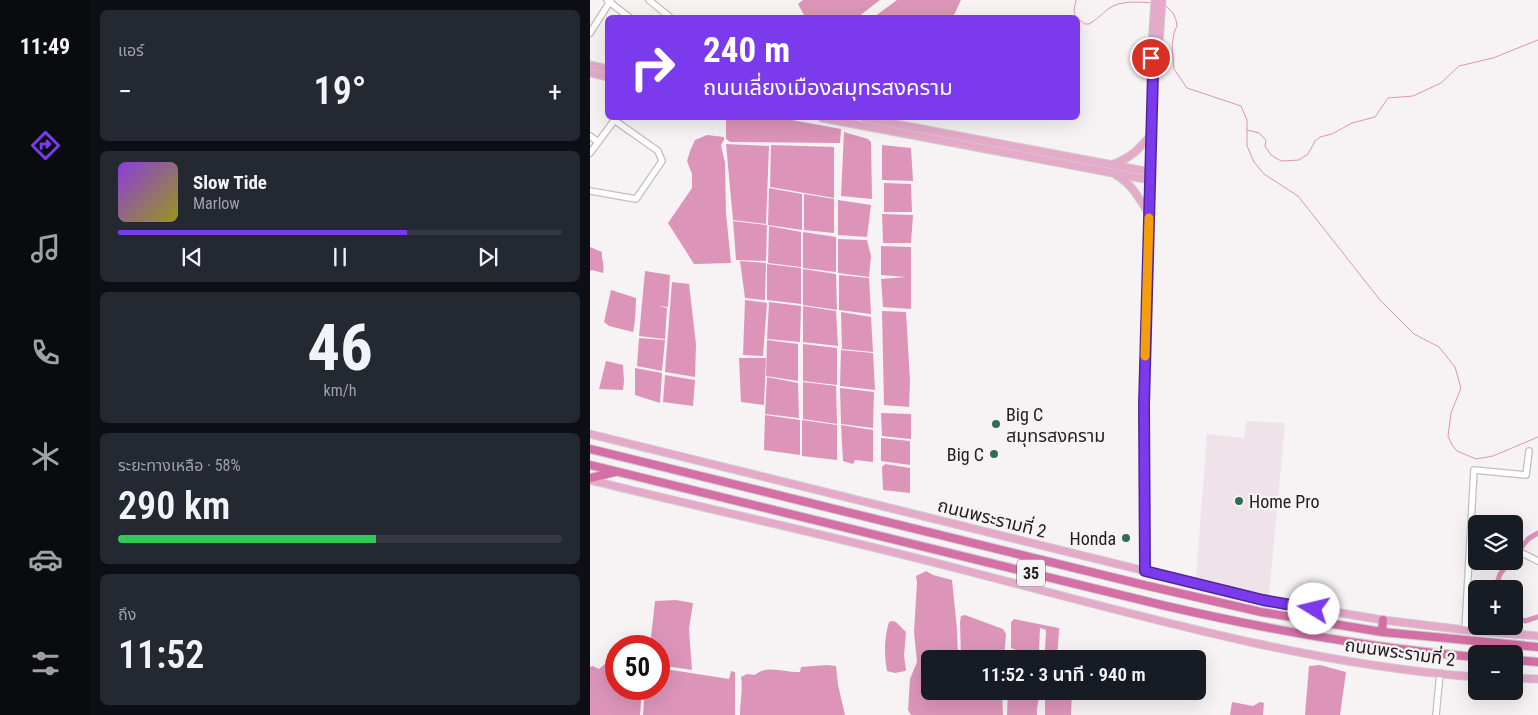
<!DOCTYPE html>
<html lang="th">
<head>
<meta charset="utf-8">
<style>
  :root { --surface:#171b24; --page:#242831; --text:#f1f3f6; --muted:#9ea1a6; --line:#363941; --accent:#7c3aed }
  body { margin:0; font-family:"Roboto Condensed","Noto Sans Thai",sans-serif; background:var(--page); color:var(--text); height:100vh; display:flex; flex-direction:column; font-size:19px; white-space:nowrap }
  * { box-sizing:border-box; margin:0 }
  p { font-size:16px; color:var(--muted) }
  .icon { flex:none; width:28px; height:28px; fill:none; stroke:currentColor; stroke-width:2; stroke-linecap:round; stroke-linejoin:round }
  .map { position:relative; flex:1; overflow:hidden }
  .drawer { display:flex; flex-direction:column; gap:10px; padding:10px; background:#0d0f14; width:500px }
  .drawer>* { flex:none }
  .banner { position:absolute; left:15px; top:15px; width:475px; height:105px; border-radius:8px; box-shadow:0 5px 20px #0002; background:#7c3aed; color:#fff; overflow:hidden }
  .tools { position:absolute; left:878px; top:515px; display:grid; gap:10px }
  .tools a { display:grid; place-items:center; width:55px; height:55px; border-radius:8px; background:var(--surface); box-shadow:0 5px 20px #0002; font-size:25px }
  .speed { position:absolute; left:15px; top:635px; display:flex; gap:10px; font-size:25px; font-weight:700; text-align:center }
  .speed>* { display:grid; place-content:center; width:65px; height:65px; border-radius:50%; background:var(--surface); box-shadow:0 5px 20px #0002; line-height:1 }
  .speed .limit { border:8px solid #d22; background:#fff; color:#111 }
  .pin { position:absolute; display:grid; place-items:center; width:42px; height:42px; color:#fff; margin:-21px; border:2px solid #fff; border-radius:50%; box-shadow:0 1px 5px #0007 }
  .me { position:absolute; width:55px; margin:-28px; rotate:279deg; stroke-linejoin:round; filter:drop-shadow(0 0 4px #0008) }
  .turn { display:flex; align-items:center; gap:18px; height:105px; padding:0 15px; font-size:22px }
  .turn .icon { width:65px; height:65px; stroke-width:2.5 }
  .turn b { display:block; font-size:35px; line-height:42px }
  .big { font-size:38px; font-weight:600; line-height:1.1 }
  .drawer .widget { flex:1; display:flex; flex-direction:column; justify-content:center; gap:8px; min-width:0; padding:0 18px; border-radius:8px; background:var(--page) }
  .drawer .dial { align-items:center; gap:0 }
  .dial b { font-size:65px; line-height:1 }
  .song { display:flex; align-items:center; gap:15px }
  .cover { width:60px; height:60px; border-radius:8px; background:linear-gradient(135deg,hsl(270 70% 55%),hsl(60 70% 35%)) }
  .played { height:5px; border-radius:2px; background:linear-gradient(90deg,var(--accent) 65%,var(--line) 65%) }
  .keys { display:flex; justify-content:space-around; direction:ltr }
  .heat { display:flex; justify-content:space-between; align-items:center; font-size:28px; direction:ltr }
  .charge { height:8px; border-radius:4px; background:linear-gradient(90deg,#34c759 58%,var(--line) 0) }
  .trip { position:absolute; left:331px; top:650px; width:285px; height:50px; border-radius:8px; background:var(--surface); box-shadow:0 5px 20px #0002; font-weight:600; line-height:50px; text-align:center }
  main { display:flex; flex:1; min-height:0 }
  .tab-bar { display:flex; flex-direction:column; width:90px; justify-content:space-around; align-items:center; background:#090b0e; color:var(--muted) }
  .tab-bar .icon { width:35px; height:35px }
  .tab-bar .current { color:var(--accent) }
  .tab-bar b { font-size:22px; color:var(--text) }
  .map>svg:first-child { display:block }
  .built { fill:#efe3e9 }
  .water { fill:#dc95b9 }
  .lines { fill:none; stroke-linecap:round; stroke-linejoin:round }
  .stream { stroke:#dc95b9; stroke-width:1 }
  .canal { stroke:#dc95b9; stroke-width:5 }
  .minor-casing { stroke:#c1bebf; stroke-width:8 }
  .major-casing { stroke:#cecece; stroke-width:9 }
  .highway-casing { stroke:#cecece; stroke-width:10 }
  .minor { stroke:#fff; stroke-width:5.5 }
  .major { stroke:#e5a9ca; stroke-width:7 }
  .highway { stroke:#d470a6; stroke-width:8 }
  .route-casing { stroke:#51269a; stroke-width:12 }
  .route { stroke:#7c3aed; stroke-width:9 }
  .slow { stroke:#f59e0b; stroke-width:9 }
  .poi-dot { fill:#306d58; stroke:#f7f3f5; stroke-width:2 }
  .labels { text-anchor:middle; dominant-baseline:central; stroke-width:4.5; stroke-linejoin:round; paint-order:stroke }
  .shield { fill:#f7f3f5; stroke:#625f61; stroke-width:1 }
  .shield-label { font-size:16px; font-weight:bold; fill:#222021 }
  .poi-label { font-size:18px; fill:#222021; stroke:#f7f3f5; text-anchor:start }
  .street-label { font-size:18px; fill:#222021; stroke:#f7f3f5 }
</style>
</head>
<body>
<main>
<nav class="tab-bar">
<b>11:49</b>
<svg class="icon current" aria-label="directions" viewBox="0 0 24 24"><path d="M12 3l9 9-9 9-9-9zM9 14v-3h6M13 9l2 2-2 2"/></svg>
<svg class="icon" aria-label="music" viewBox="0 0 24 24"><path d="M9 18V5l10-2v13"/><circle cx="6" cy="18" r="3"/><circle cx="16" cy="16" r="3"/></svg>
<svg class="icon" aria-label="phone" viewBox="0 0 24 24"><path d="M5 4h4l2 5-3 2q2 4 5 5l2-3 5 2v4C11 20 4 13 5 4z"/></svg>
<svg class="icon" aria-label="climate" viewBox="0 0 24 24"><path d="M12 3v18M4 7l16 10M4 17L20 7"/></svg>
<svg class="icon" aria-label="car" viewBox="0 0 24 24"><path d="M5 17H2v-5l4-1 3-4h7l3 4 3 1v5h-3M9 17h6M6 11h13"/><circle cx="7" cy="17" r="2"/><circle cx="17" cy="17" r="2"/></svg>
<svg class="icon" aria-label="filters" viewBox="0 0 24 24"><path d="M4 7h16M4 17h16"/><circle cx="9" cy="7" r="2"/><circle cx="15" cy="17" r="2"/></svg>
</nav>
<section class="drawer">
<div class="widget"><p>แอร์</p>
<div class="heat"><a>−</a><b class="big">19°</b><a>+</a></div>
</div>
<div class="widget">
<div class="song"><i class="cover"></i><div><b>Slow Tide</b><p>Marlow</p></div></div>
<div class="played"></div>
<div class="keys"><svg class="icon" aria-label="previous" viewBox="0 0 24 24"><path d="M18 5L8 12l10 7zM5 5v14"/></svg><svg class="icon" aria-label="pause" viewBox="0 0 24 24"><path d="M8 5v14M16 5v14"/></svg><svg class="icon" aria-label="next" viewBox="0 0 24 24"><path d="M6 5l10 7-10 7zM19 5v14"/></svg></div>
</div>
<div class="widget dial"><b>46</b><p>km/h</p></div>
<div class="widget"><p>ระยะทางเหลือ · 58%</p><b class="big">290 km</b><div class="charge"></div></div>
<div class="widget"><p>ถึง</p><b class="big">11:52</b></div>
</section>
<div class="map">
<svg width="948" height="715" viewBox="0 0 948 715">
  <rect width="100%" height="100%" fill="#f7f3f5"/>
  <path class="built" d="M657,421L695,423L679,596L606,578L617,434L654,438Z"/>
  <path class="water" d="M213,0H290L268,17H215L208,4Z
    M307,0H371L363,17H284Z
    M136,118H191L251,129L250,143L140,142L136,139Z
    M254,132L278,139L281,142L282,199L251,196Z
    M117,135L134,137V140L131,145L135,163L136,213L141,263L104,264L78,223L102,188V174L97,161L100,151L105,140Z
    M136,144L179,146L176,224L143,220Z
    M181,145L244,147V198L180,187Z
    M292,145L321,148L323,181L292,180Z
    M294,183L321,184L322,212H294Z
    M179,188L212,194V230L178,225Z
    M214,194L244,199V233L214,230Z
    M248,200L281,205L277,237L248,235Z
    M292,214L323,215L321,243H293Z
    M143,221L177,225L176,261L146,260Z
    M179,226L211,232V267L178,263Z
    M213,232L246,237V272L213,268Z
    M248,239L277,240L281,256L279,277L248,273Z
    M291,246L321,247V309L293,307L291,279L316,277L291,275Z
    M0,247L12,252C11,259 15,265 13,273L2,270L0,271Z
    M150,261L176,263L175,300L155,298Z
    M177,264L211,268V304L177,300Z
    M213,269L246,274L247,310L213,305Z
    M55,271L80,275L78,307L68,306L77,308L75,339L49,336Z
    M249,275L279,278L281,314L249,310Z
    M82,282L99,284L106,344L105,377L75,372Z
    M21,290L46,298C46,304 45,328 43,332L19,326L14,322Z
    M155,300L177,303L173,356L153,355Z
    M179,302L211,306L210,342L177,339Z
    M213,306L246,311L248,346L213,342Z
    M292,311L316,312L320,381L319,407L294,405Z
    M251,312L281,317L283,352L252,349Z
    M49,338L75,340L72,371L47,366Z
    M177,340L208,344V381L176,376Z
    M213,344L247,348V385L213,381Z
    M251,350L283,353L285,390L250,386Z
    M149,358H176L174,405L151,402Z
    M16,361L33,365L34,381L33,390L9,389Z
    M45,368L72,373L70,403L45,395Z
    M75,375L105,380L103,406L73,402Z
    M177,377L208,383L209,418L175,414Z
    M213,382L246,386L247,424L213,419Z
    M250,388L284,392L283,428L251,424Z
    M291,413L321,414V439L292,436Z
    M175,415L210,420V455L174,450Z
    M212,420L247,425V460L212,456Z
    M251,425L283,430V462L265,460L263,464L253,461Z
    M291,438L320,441V465L291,461Z
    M295,464L320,468V493L293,490L292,467Z
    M336,571L343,575L362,580L367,629L368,659H340V691H412L413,715H321L318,710L320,679L327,662L324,632L327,583L326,576Z
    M86,600L103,603L99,629L102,670L69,665V646H60L65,601Z
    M375,615L413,629L416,634L414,659H371L370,622L371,616Z
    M424,619L469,628L468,647L466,654L455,650L456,630L450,628L449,651C441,654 429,652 421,648V622Z
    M302,621L306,622L316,632L314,656L316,670L315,671L305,673L297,671C294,653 294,639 299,622Z
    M16,663L26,667V689H52L50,715H0V667L3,666L9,669Z
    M237,665L246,666L248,685L255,715H150C150,702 153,689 151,677L157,674L165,675C177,664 196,673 210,672L211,667Z
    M730,665L756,672L750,715H715L719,666Z
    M69,668L139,679L141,671L145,672V715H53L55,689H69Z
    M418,691H449C450,700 446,707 447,715H417Z
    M455,691H482L481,715H455Z
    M642,702L663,706L670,702L674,703L673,715H640Z"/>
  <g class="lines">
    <path class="stream" d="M574,4L583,13L586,20L587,26L584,33L582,46L584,69L597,88L651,106L657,120V146L664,162L674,174L708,196L790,300L824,334L849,347L865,367L871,388L861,413L858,436L862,445L867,451L886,459L903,456L948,437
      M486,18L484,11L486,0
      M488,19L495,24H499C506,20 512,14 518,9C530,0 549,2 563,3
      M657,130L669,133L676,140L675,146L681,155L691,161L709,160L718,154L725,141L730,137L742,134L762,123L785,117L798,98L823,96L851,83L869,66L903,58L948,40"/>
    <path class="canal" d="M924,557L938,539L948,533
      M905,589L910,574L920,561
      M924,616L935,621L948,617"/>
    <g class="minor-casing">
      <path id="minor" d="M17,0L40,18
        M59,0L81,18
        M0,33L21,0
        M0,136L8,142
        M0,153L26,118
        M0,191L46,199L72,161L68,151L24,120
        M934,554L948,561
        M875,630L884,470L936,475L939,451
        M846,715L850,673"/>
    </g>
    <g class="major-casing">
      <path id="major" d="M0,65L18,69
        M564,70L568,59L572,0
        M0,73L18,77
        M232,118L560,180
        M274,118L560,172
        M523,164C540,159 550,148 561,135
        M526,175C542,184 549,198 559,214
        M0,434L673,600L793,620L875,630L948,636
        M0,480C125,511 252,538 377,571C545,614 713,664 886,677
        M555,571L554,405L563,73L561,58L565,0
        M924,678L948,679"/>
    </g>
    <g class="highway-casing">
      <path id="highway" d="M0,449L554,585L671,612L792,632L948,647
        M0,465L576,606C680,630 780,648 886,657
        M0,478L25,472
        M792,632L793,620
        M924,660L948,662"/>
    </g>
    <use href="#minor" class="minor"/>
    <use href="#major" class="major"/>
    <use href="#highway" class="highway"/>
  </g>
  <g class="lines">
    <g class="route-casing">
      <path id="route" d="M561,58L563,73L554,405L555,571L673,600L724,609"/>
    </g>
    <use href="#route" class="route"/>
    <path class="slow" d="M555,356L559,218"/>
  </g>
  <g class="poi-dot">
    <circle cx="406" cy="424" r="5"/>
    <circle cx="404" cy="454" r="5"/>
    <circle cx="649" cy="501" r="5"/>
    <circle cx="536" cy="538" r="5"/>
  </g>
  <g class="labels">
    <rect class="shield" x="427" y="559.5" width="28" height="27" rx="4"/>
    <g class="shield-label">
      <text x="441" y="573">35</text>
    </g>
    <g class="poi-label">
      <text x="416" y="414">Big C<tspan x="416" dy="21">สมุทรสงคราม</tspan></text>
      <text x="394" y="454" text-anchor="end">Big C</text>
      <text x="659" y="501">Home Pro</text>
      <text x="526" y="538" text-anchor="end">Honda</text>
    </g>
    <g class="street-label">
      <text transform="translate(402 518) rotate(14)">ถนนพระรามที่ 2</text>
      <text transform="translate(810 652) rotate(8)">ถนนพระรามที่ 2</text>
    </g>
  </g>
</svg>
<div class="tools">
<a><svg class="icon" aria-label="layers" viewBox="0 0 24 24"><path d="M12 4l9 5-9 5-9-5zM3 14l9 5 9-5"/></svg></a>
<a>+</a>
<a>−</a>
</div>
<div class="speed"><div class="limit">50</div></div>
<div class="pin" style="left:561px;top:58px;background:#d93025"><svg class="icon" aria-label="arrive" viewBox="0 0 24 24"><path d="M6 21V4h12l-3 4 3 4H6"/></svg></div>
<svg class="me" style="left:724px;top:609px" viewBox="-20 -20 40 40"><circle r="19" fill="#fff"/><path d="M0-13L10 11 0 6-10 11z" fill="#7c3aed"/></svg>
<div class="trip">11:52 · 3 นาที · 940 m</div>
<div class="banner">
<div class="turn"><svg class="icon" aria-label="right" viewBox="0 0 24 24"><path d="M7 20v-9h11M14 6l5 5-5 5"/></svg><div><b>240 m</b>ถนนเลี่ยงเมืองสมุทรสงคราม</div></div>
</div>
</div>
</main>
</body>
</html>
